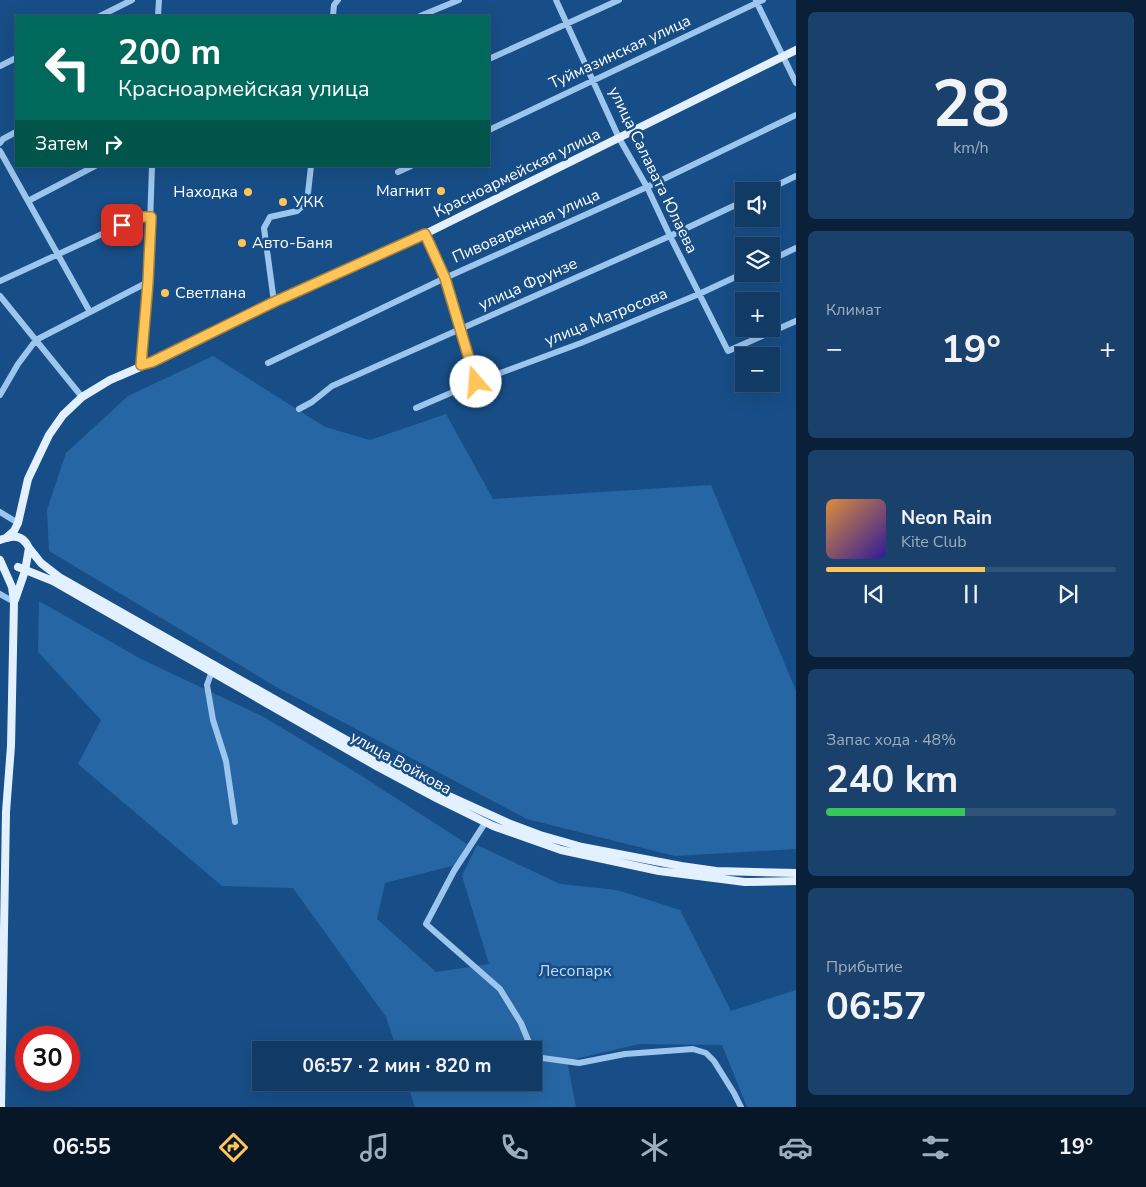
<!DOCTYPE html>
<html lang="ru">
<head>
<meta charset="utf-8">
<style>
  :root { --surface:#113a65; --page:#1a416b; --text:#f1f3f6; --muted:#9cadbf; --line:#305479; --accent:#ffc559 }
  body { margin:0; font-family:"Nunito Sans",sans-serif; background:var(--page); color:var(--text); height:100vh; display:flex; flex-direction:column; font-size:19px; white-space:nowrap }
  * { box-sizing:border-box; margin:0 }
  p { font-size:16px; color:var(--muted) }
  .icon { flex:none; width:28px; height:28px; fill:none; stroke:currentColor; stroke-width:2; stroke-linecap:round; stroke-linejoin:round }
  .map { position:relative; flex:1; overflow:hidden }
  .drawer { display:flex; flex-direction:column; gap:12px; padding:12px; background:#092038; width:350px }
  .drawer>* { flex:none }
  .banner { position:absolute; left:15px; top:15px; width:475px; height:152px; border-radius:0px; box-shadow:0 5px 20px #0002,0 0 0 1px var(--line); background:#00695c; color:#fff; overflow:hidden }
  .controls { position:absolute; left:735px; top:182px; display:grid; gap:10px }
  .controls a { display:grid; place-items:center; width:45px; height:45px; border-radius:0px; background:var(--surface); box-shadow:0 5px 20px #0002,0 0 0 1px var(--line); font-size:25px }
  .speed { position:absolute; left:15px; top:1026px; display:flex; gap:10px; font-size:25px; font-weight:700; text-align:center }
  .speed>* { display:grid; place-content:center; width:65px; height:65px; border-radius:50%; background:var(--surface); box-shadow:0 5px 20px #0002,0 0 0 1px var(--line); line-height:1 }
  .speed .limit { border:8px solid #d22; background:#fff; color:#111 }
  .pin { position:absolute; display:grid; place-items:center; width:42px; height:42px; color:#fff; margin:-21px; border-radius:10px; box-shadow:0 2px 8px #0006 }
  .me { position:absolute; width:55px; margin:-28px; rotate:342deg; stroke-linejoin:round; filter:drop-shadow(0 0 4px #0008) }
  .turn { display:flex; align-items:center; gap:18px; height:105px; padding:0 20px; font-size:22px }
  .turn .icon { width:65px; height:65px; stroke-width:2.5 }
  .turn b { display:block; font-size:35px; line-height:42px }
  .then { display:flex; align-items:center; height:48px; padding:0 20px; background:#0003; gap:10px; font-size:19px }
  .big { font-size:38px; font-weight:700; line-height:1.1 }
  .drawer .card { flex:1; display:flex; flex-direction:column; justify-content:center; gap:8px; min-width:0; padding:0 18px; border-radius:8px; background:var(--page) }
  .drawer .dial { align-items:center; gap:0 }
  .dial b { font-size:65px; line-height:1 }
  .song { display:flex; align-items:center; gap:15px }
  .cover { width:60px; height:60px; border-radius:8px; background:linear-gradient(135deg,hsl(30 70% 55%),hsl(250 70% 35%)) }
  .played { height:5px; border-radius:2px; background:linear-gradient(90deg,var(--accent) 55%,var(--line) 55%) }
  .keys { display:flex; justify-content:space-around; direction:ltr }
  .heat { display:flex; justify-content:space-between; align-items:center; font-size:28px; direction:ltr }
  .charge { height:8px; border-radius:4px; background:linear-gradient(90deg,#34c759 48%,var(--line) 0) }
  .trip { position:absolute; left:252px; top:1041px; width:290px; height:50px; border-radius:0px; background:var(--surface); box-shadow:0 5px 20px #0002,0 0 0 1px var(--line); font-weight:700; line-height:50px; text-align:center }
  .tabs { display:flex; height:80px; justify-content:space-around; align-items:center; background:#071728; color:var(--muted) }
  .tabs .icon { width:35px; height:35px }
  .tabs .on { color:var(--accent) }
  .tabs b { font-size:22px; color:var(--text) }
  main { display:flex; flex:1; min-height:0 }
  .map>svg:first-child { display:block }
  .green { fill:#2666a4 }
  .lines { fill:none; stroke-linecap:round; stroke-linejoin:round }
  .minor { stroke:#9dc6ee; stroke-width:6 }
  .major { stroke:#e3f0ff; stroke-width:8 }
  .route-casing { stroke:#a6803a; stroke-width:12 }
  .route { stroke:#ffc559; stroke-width:9 }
  .poi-dot { fill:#ffc559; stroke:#174e87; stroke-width:2 }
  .labels { text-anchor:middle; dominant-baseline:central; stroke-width:5; stroke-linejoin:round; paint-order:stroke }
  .street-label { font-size:16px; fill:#fff; stroke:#174e87 }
  .poi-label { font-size:16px; fill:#fff; stroke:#174e87; text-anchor:start }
  .park-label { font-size:16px; fill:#c2dffa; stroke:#174e87 }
</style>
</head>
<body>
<main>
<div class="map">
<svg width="796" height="1107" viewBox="0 0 796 1107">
  <rect width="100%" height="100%" fill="#174e87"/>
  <path class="green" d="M213,356L325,427L370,440L446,414L493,499L711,485L796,691V849L675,856L527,819L278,688L49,551L47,510L66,453L128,396Z
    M39,601L141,659L262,716L357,773L467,844L456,865L385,883L377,919L436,972L489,964L462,876L477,845L560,884L617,890L680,910L731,1011L796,990V1107H747L722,1045L639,1044L567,1061L576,1107H415L407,1083L534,1082V1050H397L386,1017L293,888L222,886L78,764L101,720L38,652Z"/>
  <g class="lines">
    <path class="minor" d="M556,0L619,138L647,187L670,236L728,351L796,321
      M756,1L796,83
      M100,16L132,0
      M158,16L159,0
      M333,16L334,5L338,0
      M420,16L459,0
      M489,59L619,0
      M0,66L16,58
      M489,130L763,0
      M0,143L3,139L16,132
      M0,151L90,312
      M398,172L411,166
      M765,191L796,176
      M28,201L95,166
      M425,234L445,278L476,382
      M771,260L796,248
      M0,281L139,217H151
      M0,296L82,397
      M274,302L264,228L270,217L297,211L307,202L311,166
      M268,363L445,278L647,187L796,115
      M141,365L148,282L152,166
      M0,395L18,364L36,340L148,282
      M416,408L476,382L581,343L699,294L744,273
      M299,409L312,402L332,386L670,236L744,201
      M0,512L18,523
      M0,594L14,602
      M212,671L207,685L213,720L226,761L235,822
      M485,823L454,871L426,924L500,989L521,1023L532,1050
      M534,1055L535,1057L579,1063L625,1054L693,1049L706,1053L714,1061L734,1093L741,1107"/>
    <path class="major" d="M7,538C18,534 25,539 29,548L25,571L15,600
      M0,540L6,538L14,531L18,523L28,479L49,435L63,415L82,397L110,380L152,362L274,302L425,234L796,50
      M29,548L41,563L59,577L431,788L508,823L540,835L582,847L681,866L716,871L796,873
      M0,560L12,587L14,602L11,746L6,812L1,1107
      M18,567L53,581L378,767L438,799L493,826L561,850L659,871L745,882L796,881"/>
  </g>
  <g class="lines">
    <g class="route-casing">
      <path id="route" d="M122,225L139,217H151L148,282L141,365L152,362L274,302L425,234L445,278L476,382"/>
    </g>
    <use href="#route" class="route"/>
  </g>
  <g class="poi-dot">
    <circle cx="441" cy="191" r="5"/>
    <circle cx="248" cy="192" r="5"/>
    <circle cx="283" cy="202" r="5"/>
    <circle cx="242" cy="243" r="5"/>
    <circle cx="165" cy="293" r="5"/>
  </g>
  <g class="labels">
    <g class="street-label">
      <text transform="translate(620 52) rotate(-25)">Туймазинская улица</text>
      <text transform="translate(653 170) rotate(64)">улица Салавата Юлаева</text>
      <text transform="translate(517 173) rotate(-26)">Красноармейская улица</text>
      <text transform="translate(526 226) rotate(-24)">Пивоваренная улица</text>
      <text transform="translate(528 284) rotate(-24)">улица Фрунзе</text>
      <text transform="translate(606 317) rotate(-22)">улица Матросова</text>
      <text transform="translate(401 763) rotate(29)">улица Войкова</text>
    </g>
    <g class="poi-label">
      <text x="431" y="191" text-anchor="end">Магнит</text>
      <text x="238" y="192" text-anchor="end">Находка</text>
      <text x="293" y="202">УКК</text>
      <text x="252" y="243">Авто-Баня</text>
      <text x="175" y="293">Светлана</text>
    </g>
    <g class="park-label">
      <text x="575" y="971">Лесопарк</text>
    </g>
  </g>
</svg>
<div class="controls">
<a><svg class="icon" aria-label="sound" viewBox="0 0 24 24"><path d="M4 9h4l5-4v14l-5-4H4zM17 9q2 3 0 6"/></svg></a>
<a><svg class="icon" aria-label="layers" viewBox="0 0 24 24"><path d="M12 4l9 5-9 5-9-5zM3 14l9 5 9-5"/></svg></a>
<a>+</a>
<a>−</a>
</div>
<div class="speed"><div class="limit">30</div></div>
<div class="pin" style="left:122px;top:225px;background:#d93025"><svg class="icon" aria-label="arrive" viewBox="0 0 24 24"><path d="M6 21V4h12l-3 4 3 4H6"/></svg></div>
<svg class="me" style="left:476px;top:382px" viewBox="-20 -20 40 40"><circle r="19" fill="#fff"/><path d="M0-13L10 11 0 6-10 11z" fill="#ffc559"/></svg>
<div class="trip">06:57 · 2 мин · 820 m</div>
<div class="banner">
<div class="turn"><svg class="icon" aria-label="left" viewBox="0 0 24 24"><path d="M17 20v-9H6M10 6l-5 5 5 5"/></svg><div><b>200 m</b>Красноармейская улица</div></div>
<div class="then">Затем<svg class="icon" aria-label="right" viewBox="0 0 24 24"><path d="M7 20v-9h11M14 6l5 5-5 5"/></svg></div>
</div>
</div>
<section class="drawer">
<div class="card dial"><b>28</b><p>km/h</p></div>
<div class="card"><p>Климат</p>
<div class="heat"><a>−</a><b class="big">19°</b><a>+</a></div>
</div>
<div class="card">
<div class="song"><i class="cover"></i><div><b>Neon Rain</b><p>Kite Club</p></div></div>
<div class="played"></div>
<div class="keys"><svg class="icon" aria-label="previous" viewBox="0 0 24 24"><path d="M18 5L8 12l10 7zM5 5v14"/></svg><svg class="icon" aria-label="pause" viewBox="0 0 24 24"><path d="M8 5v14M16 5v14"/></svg><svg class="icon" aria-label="next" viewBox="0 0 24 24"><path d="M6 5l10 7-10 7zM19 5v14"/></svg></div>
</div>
<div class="card"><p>Запас хода · 48%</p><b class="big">240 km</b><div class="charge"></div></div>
<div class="card"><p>Прибытие</p><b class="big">06:57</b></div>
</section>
</main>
<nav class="tabs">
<b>06:55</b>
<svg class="icon on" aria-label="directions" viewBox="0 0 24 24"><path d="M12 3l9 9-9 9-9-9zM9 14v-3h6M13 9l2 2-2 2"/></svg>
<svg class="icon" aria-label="music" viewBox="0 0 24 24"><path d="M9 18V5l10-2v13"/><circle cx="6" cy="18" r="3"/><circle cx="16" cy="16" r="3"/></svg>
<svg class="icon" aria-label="phone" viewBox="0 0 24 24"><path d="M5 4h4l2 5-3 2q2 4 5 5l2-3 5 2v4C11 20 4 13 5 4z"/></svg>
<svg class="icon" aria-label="climate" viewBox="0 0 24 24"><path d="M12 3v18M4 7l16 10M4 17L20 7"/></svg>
<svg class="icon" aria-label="car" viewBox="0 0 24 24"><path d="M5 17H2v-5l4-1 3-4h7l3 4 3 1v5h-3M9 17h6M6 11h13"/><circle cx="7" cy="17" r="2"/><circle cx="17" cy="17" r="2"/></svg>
<svg class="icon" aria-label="filters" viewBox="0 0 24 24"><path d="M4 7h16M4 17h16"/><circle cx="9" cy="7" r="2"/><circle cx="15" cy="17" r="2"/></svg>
<b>19°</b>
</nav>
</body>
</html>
